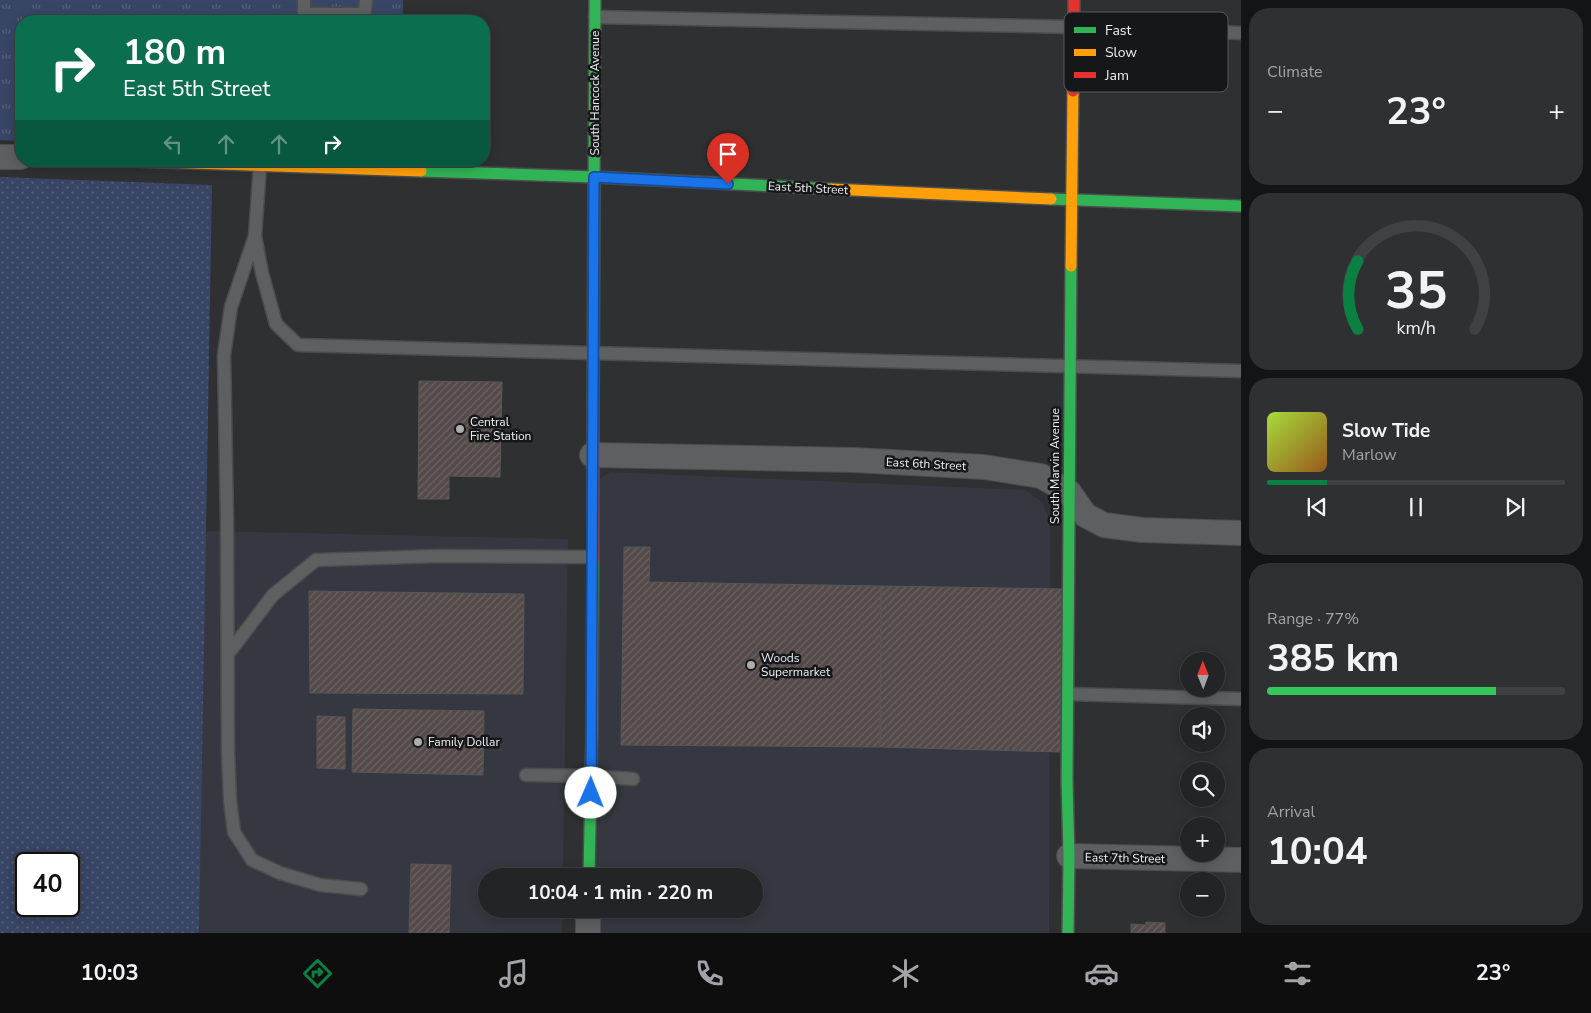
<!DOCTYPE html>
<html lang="en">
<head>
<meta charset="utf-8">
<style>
  :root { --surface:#222426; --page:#2e3032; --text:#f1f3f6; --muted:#a2a4a7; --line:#3f4143; --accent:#0b8043 }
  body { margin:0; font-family:"Nunito Sans",sans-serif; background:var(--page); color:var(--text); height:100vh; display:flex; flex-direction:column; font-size:19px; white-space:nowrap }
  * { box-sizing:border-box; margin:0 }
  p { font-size:16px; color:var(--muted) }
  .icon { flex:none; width:28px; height:28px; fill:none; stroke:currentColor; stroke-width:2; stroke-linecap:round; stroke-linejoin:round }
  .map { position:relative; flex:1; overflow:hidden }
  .sheet { display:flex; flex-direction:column; gap:8px; padding:8px; background:#131415; width:350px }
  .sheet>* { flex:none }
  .guide { position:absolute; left:15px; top:15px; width:475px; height:152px; border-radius:20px; box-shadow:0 2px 12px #0003,0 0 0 1px var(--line); background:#0b6e4f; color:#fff; overflow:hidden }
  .needle { width:32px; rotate:359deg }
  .controls { position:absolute; left:1180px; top:652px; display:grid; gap:10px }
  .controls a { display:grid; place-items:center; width:45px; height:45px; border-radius:50%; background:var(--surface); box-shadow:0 2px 12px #0003,0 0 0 1px var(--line); font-size:25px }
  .speed { position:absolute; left:15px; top:852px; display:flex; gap:10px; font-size:25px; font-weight:700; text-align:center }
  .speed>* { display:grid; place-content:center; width:65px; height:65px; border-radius:50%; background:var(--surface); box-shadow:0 2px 12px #0003,0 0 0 1px var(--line); line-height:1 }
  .speed .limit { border:2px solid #111; border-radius:8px; background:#fff; color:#111 }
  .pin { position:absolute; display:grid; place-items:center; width:42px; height:42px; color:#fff; margin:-51px -21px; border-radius:50% 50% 50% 0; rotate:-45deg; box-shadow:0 0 5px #0007 }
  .pin .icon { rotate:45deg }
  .me { position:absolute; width:55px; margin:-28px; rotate:1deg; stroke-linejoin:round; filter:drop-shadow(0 0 4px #0008) }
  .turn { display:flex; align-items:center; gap:18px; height:105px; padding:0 25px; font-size:22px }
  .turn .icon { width:65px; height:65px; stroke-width:2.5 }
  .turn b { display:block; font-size:35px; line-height:42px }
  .lanes { display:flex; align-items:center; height:48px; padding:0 25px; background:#0003; justify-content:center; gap:25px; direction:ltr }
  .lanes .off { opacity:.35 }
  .big { font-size:38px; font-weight:700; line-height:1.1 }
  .sheet .card { flex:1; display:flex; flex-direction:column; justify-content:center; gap:8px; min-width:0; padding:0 18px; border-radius:20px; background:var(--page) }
  .sheet .dial { align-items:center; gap:0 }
  .dial svg { height:130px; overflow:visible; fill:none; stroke:var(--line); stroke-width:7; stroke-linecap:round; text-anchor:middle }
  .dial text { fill:var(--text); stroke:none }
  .song { display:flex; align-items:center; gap:15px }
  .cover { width:60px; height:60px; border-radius:8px; background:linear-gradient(135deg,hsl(80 70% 55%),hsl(30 70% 35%)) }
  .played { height:5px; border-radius:2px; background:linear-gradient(90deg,var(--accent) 20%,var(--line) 20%) }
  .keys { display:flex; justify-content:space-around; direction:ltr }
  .heat { display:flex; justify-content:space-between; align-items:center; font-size:28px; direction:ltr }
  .charge { height:8px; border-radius:4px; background:linear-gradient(90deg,#34c759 77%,var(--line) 0) }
  .trip { position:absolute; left:478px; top:868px; width:285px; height:50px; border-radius:25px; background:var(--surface); box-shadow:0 2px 12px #0003,0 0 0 1px var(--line); font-weight:700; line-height:50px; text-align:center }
  .dock { display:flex; height:80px; justify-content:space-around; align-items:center; background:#0e0e0f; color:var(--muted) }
  .dock .icon { width:35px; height:35px }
  .dock .selected { color:var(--accent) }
  .dock b { font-size:22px; color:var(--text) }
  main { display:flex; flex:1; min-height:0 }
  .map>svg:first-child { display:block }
  .built { fill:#353840 }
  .grass { fill:url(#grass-dots); fill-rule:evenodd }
  .park { fill:url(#park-tufts) }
  .building { fill:url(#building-hatch); stroke:#575757 }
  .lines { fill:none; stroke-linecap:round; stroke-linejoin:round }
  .lane-casing { stroke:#4b4c4d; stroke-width:15 }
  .street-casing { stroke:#4b4c4d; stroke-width:26 }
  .fast-casing { stroke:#4b4c4d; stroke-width:14 }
  .slow-casing { stroke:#4b4c4d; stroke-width:14 }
  .jam-casing { stroke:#4b4c4d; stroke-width:14 }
  .lane { stroke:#5e5f61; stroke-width:12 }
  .street { stroke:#5e5f61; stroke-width:24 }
  .fast { stroke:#30b455; stroke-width:11 }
  .slow { stroke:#ff9f0a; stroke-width:11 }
  .jam { stroke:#e5322d; stroke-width:11 }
  .route-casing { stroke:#114b97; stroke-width:12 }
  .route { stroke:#1a73e8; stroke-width:9 }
  .poi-dot { fill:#abadaf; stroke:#161719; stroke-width:2 }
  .labels { text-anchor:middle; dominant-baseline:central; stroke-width:5; stroke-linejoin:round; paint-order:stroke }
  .street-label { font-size:12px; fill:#eff0f3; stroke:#161719 }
  .poi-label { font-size:12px; fill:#eff0f3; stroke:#161719; text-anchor:start }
  .key { fill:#161719; stroke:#57585a; stroke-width:1 }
  .key-label { font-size:14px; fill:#eff0f3 }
</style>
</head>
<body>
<main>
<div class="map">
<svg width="1241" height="933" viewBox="0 0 1241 933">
  <defs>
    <pattern id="grass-dots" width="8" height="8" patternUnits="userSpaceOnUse" patternTransform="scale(1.25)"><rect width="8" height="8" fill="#384565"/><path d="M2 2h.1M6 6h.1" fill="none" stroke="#55607c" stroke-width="1.8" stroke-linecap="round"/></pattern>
    <pattern id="park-tufts" width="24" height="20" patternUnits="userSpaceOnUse" patternTransform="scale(1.25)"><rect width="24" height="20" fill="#384565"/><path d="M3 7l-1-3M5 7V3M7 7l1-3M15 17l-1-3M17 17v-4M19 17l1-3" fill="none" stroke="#55607c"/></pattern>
    <pattern id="building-hatch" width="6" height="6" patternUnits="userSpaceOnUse" patternTransform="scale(1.25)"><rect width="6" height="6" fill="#534a49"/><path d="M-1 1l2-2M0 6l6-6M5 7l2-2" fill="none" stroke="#6c6464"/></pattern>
  </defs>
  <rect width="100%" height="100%" fill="#2e3032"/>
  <path class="built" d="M610,472L1025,490L1042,502L1050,521L1049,933H595V909H754V876H596L597,481Z
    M205,531L568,539L563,876H486V909H563L562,933H199Z"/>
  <path class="grass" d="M0,177L212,185L199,933H0ZM26,864H69V906H26Z"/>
  <path class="park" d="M0,0H403V21H21V141L0,140Z"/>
  <path class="building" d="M419,381L502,382L500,477L449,476V499H418Z
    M624,547H650L649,582L881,586L880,747L621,745Z
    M881,586L1063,589L1060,752L880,747Z
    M309,591L524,594L523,694L310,693Z
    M353,709L484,711L483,775L352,772Z
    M317,716L345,717V769L317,768Z
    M411,864L451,865L449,933H409Z
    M1146,922L1165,923V933H1131V924L1146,925Z"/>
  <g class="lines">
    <g class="lane-casing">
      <path id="lane" d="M304,14H365
        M595,17L1074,27L1241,33
        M304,21V0
        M364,21L366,0
        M260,165L255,236L262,273L276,324L298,345L1241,371
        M254,239L231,307L224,355L227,520L228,751L230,800L234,832L252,860L280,873L320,885L361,889
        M228,654L273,595L316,560L438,556L592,557
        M1068,694L1241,699
        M526,775L591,776L633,779"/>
    </g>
    <g class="street-casing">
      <path id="street" d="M0,157H21
        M592,455L854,460L984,467L1041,476L1069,492L1085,515L1104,525L1142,530L1241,533
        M1069,856L1241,860
        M588,933V909"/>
    </g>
    <g class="fast-casing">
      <path id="fast" d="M421,171L594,177L831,189
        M1051,199L1241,206
        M593,402L595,0
        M589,876L592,731L593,562
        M1068,933L1069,856L1067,780L1071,266"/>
    </g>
    <g class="slow-casing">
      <path id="slow" d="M135,161L421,171
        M831,189L1051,199
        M1071,266L1073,91"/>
    </g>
    <g class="jam-casing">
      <path id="jam" d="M1073,91L1074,0
        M593,562V402"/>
    </g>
    <use href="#lane" class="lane"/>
    <use href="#street" class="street"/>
    <use href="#fast" class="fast"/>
    <use href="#slow" class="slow"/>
    <use href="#jam" class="jam"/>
  </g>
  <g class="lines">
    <g class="route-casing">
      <path id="route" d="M591,793L594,177L728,184"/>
    </g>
    <use href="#route" class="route"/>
  </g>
  <g class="poi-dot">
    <circle cx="460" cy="429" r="5"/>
    <circle cx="751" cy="665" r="5"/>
    <circle cx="418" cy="742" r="5"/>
  </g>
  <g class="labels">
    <g class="street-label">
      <text transform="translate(595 93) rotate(-90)">South Hancock Avenue</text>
      <text transform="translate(808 188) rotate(3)">East 5th Street</text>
      <text transform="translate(926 464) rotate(3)">East 6th Street</text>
      <text transform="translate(1055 466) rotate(-90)">South Marvin Avenue</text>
      <text transform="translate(1125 858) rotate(1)">East 7th Street</text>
    </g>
    <g class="poi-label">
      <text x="470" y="422">Central<tspan x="470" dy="14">Fire Station</tspan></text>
      <text x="761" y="658">Woods<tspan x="761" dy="14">Supermarket</tspan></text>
      <text x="428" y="742">Family Dollar</text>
    </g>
  </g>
  <rect x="1064" y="12" width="164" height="80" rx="8" class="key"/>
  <rect x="1074" y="27" width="22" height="6" fill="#30b455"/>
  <rect x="1074" y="49" width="22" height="7" fill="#ff9f0a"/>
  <rect x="1074" y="72" width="22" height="6" fill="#e5322d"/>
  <g class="key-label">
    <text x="1105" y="35">Fast</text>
    <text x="1105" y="57">Slow</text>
    <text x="1105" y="80">Jam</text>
  </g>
</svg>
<div class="controls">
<a><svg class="needle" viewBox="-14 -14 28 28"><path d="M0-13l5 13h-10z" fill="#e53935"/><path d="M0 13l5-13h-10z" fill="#a2a4a7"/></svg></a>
<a><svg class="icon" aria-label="sound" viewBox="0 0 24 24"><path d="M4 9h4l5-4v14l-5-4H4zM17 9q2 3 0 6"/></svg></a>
<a><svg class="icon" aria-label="search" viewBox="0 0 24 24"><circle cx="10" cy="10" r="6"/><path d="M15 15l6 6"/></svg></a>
<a>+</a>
<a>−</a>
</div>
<div class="speed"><div class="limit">40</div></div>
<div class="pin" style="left:728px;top:184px;background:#d93025"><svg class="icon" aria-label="arrive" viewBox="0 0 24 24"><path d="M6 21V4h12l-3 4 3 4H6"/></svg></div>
<svg class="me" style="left:591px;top:793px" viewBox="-20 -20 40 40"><circle r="19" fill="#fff"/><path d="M0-13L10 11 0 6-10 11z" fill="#1a73e8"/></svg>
<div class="trip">10:04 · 1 min · 220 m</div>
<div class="guide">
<div class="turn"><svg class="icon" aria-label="right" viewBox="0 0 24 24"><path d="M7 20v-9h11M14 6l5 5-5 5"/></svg><div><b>180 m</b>East 5th Street</div></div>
<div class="lanes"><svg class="icon off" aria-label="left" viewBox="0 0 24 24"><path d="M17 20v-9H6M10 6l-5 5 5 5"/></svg><svg class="icon off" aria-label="ahead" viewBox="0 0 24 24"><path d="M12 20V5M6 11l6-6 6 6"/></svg><svg class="icon off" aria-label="ahead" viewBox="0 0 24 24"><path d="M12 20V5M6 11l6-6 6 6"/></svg><svg class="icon" aria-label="right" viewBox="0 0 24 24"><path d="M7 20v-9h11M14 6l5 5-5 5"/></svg></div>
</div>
</div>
<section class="sheet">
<div class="card"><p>Climate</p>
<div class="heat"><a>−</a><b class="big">23°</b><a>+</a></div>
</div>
<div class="card dial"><svg viewBox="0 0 100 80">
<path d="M14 69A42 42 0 1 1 86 69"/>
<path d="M14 69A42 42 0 0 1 14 27" stroke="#0b8043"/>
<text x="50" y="56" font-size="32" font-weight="700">35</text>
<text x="50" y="72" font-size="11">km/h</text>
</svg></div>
<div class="card">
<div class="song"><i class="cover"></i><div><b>Slow Tide</b><p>Marlow</p></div></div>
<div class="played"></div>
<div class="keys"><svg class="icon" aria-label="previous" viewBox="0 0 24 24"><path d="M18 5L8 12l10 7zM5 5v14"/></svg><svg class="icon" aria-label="pause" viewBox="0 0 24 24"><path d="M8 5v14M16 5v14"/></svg><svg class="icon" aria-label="next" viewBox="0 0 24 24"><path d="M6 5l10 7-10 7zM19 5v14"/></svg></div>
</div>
<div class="card"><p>Range · 77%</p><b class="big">385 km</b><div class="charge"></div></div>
<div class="card"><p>Arrival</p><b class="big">10:04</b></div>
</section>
</main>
<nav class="dock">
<b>10:03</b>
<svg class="icon selected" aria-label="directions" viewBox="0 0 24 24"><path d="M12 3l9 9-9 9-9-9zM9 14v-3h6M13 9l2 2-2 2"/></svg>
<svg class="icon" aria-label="music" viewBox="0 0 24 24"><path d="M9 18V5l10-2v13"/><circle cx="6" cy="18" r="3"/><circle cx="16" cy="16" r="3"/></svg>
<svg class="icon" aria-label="phone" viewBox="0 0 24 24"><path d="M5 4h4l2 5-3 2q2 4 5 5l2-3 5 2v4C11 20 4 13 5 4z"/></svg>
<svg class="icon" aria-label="climate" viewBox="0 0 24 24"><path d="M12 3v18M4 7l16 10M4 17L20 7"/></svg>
<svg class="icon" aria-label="car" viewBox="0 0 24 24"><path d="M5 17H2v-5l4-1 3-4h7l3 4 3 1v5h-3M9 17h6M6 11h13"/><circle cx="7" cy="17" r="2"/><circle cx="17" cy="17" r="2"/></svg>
<svg class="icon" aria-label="filters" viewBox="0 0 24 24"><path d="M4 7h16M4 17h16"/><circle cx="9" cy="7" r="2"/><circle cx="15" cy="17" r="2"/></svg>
<b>23°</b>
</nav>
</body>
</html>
